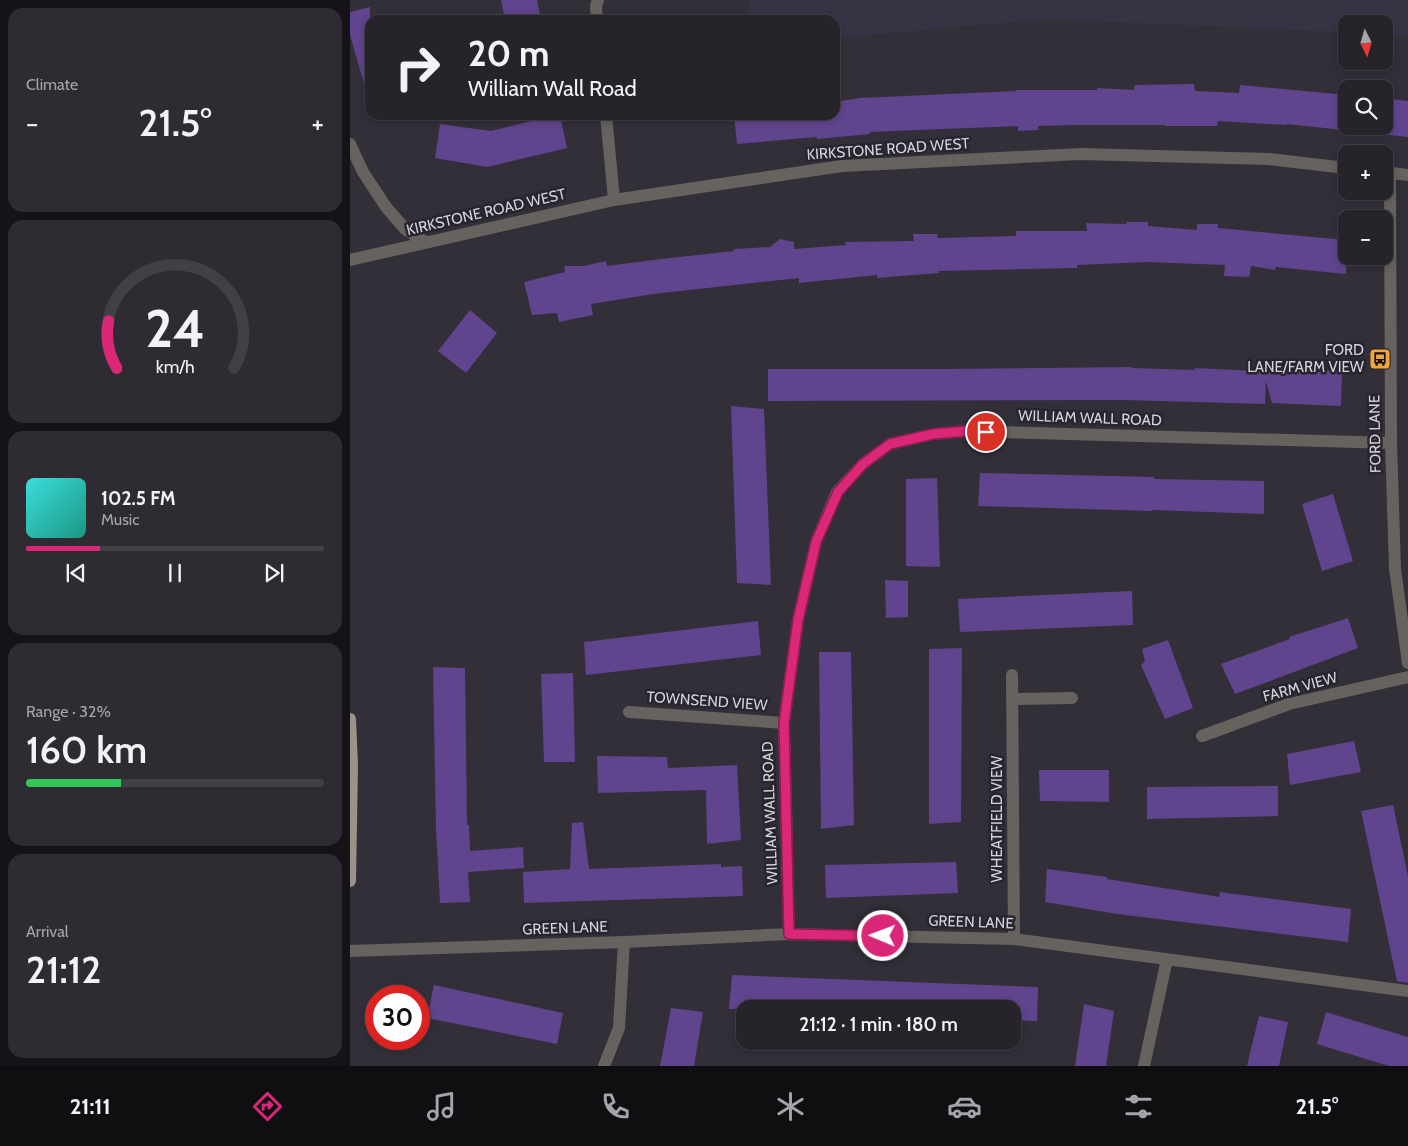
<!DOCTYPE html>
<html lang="en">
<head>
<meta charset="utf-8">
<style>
  :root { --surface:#26232b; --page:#2e2b33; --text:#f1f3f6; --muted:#a4a4a9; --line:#424047; --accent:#db2777 }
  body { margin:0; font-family:Cabin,sans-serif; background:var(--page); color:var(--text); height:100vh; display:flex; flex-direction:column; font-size:19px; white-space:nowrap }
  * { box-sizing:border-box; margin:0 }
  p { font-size:16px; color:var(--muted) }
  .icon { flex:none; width:28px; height:28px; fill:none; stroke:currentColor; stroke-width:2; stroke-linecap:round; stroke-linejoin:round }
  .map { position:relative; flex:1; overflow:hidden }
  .side { display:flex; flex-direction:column; gap:8px; padding:8px; background:#151318; width:350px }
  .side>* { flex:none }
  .banner { position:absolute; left:15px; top:15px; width:475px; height:105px; border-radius:15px; box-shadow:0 2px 8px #0003,0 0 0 1px var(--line); background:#26232b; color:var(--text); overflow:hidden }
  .needle { width:32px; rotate:175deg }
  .fabs { position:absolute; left:988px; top:15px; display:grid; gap:10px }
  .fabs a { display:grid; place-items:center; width:55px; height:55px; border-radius:10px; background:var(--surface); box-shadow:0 2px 8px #0003,0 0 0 1px var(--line); font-size:25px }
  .speed { position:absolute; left:15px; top:985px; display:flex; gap:10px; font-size:25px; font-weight:700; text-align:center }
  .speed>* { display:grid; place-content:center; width:65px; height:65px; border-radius:50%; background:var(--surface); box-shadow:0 2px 8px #0003,0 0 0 1px var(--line); line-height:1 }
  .speed .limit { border:8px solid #d22; background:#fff; color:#111 }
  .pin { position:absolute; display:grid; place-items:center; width:42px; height:42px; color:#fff; margin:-21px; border:2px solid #fff; border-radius:50%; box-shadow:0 1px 5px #0007 }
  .me { position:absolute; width:55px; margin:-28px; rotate:271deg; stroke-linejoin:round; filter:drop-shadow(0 0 4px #0008) }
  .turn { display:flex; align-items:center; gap:18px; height:105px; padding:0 20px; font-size:22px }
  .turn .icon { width:65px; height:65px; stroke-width:2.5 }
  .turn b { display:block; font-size:35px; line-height:42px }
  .big { font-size:38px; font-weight:600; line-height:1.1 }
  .side .card { flex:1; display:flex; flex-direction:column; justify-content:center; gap:8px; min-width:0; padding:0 18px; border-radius:15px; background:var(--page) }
  .side .dial { align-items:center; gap:0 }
  .dial svg { height:130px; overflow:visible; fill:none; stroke:var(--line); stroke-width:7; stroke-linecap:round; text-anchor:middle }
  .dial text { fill:var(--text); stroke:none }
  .song { display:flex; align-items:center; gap:15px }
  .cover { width:60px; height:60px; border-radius:8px; background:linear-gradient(135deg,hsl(180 70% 55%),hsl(170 70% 35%)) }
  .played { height:5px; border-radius:2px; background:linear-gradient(90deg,var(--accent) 25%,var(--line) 25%) }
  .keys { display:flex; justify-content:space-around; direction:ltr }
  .heat { display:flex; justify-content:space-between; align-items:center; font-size:28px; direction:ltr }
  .charge { height:8px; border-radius:4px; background:linear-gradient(90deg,#34c759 32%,var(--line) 0) }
  .trip { position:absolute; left:386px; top:1000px; width:285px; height:50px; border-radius:15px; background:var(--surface); box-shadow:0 2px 8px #0003,0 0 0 1px var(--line); font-weight:600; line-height:50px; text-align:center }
  .tabs { display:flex; height:80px; justify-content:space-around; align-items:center; background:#0f0e11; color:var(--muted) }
  .tabs .icon { width:35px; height:35px }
  .tabs .on { color:var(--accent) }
  .tabs b { font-size:22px; color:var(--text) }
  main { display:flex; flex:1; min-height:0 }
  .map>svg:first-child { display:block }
  .built { fill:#383344 }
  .building { fill:#60448d }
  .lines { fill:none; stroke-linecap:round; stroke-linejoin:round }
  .minor { stroke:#66625e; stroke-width:12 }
  .major { stroke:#9b9289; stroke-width:12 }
  .route-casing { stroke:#8e194d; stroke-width:12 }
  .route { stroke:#db2777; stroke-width:9 }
  .labels { text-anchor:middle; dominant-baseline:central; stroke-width:5; stroke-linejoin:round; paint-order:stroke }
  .street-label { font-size:15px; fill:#d5d3da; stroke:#28252f }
  .poi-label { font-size:15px; fill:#d5d3da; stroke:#28252f; text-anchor:end }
</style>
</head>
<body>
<main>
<section class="side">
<div class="card"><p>Climate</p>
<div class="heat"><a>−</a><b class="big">21.5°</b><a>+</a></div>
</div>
<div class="card dial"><svg viewBox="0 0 100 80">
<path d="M14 69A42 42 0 1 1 86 69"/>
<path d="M14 69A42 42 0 0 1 9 40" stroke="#db2777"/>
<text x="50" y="56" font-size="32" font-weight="700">24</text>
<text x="50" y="72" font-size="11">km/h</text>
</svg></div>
<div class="card">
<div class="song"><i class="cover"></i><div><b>102.5 FM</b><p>Music</p></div></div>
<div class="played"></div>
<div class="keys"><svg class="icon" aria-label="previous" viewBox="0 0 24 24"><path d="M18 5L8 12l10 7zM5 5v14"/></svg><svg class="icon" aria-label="pause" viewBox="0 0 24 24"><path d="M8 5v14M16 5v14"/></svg><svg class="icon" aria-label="next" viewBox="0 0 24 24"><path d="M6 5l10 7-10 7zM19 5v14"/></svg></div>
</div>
<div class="card"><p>Range · 32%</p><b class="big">160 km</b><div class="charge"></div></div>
<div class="card"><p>Arrival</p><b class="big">21:12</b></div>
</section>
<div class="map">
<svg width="1058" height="1066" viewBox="0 0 1058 1066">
  <rect width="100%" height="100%" fill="#322f39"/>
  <path class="built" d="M400,0H1058V37L1034,34V24H996V32L696,19L485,38V20H395Z"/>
  <path class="building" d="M151,0H187L191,20H155Z
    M20,7V83L14,84L0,35V12Z
    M844,84L845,91L889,93L890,85L996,95V126H1034V98L1058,101V137L937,124V125L868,121L867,126H815V125H725L688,126V130L668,131V126L520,132V134L467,139V137L387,144L384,115H485V102L510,98L666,91V90H747V88L784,90L785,85Z
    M206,115H210L217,148L137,167L85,158L90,124L141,131Z
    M776,222H798V226L847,230V224H868V228L996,240V274L926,267L925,270L901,266L899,277L874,276L875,265L798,262L727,265V268L589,271V273L527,278V275L449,283V278L303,294L241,304L243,315L209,322L207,313L182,315L174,282L215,272L214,266H234L256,261L257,266L311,259L384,251V249L420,247L430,239L444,242V249L496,245L495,242L564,241L563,234H587L588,238L666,236V231H737L736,223L777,224Z
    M120,310L147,333L116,373L88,351Z
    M782,367V368L845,370L844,368L947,373V370L992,371L991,406L922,403L916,381L915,404L774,400L418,401V369H593Z
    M381,406L414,409L421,585L387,583Z
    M630,473L804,477V479L914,481V514L802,510V511L628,506Z
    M587,478L590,567L556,566V479Z
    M983,494L1003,561L972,571L952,504Z
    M535,580L558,581V617L536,618Z
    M782,591L783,625L610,632L608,599Z
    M998,618L1008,648L885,694L871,664L940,639L939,637Z
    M408,621L411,655L236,675L234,642Z
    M818,640L843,708L815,719L791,665L795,661L792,649Z
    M612,648L611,822L579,824V649Z
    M469,652H501L504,825L471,829Z
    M83,667L115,668L117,825H119L120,851L173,847L174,868L118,872L120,902L90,903L86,830Z
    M223,673L225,762H194L191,674Z
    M1004,741L1011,772L940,785L937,754Z
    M247,756L317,757L318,768L387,765L391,840L357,844L356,790L248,793Z
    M689,770H759V802L690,801Z
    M928,786V816L797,819V787Z
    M1043,805L1058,876V983L1047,981L1011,811Z
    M233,822L239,869L371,864V867L392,866L393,896L174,903L173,872L220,869L222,823Z
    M606,862L608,893L476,898L475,865Z
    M697,869L757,877V879L870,897L869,892L1001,909L998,942L767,914L695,902Z
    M382,975L688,987L687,1021L662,1020V1009H379Z
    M84,985L213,1013L207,1044L77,1018Z
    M734,1004L764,1011L756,1066H725Z
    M321,1008L353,1012L344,1066H310Z
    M976,1012L1058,1037V1066H1039L967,1044Z
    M909,1016L938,1022L929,1066H897Z"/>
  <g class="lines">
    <path class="minor" d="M247,20L246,6L248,0
      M256,115L264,200
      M0,144L13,172L36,207L55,229L75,242
      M1034,172L1058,175
      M1040,173L1041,443L1045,569L1058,663
      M0,260L264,200L492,166L730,154L919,159L996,168
      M662,675L664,939
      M662,699L722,698
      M279,712L434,723
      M852,736L939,704L1058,677
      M439,934L434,723L448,620L466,542L487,492L513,464L540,444L583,434L617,431L1041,443
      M0,951L274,942L439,934L664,939L1058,991
      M254,1066L269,1028L274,942
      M794,1066L817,959"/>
    <path class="major" d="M0,719L2,765L0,881"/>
  </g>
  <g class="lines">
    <g class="route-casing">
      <path id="route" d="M533,936L439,934L434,723L448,620L466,542L488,492L513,464L540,444L583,434L617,431L636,432"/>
    </g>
    <use href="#route" class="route"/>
  </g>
  <defs>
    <g id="bus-square" transform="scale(1.125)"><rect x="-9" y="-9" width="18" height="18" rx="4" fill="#f0a63f" stroke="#28252f"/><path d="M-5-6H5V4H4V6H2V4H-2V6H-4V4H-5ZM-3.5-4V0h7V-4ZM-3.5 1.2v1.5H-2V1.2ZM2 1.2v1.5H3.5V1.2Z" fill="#111"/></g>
  </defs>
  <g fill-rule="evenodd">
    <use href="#bus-square" x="1030" y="359"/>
  </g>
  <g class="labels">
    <g class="street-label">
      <text transform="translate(538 149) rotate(-4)">KIRKSTONE ROAD WEST</text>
      <text transform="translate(136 212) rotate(-13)">KIRKSTONE ROAD WEST</text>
      <text transform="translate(740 418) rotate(2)">WILLIAM WALL ROAD</text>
      <text transform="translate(1025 434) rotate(-91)">FORD LANE</text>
      <text transform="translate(950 687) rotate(-15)">FARM VIEW</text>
      <text transform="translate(357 701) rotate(4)">TOWNSEND VIEW</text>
      <text transform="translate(420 813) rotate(-92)">WILLIAM WALL ROAD</text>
      <text transform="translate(647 819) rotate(-90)">WHEATFIELD VIEW</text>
      <text transform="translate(621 922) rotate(2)">GREEN LANE</text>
      <text transform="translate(215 928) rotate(-2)">GREEN LANE</text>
    </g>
    <g class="poi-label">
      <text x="1014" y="350">FORD<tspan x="1014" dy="17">LANE/FARM VIEW</tspan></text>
    </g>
  </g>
</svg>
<div class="fabs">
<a><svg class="needle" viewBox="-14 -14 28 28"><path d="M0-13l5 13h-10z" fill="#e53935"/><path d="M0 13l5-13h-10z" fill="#a4a4a9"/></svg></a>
<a><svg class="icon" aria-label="search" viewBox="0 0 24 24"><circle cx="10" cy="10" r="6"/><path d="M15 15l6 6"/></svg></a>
<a>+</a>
<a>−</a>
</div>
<div class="speed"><div class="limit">30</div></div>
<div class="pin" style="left:636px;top:432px;background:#d93025"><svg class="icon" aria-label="arrive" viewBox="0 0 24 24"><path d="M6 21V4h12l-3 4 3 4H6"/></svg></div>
<svg class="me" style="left:533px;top:936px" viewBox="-20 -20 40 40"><circle r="17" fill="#db2777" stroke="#fff" stroke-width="3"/><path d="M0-11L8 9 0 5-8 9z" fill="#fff"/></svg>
<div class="trip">21:12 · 1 min · 180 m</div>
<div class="banner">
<div class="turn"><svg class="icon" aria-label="right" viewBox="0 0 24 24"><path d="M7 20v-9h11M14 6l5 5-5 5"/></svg><div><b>20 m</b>William Wall Road</div></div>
</div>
</div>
</main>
<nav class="tabs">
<b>21:11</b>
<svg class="icon on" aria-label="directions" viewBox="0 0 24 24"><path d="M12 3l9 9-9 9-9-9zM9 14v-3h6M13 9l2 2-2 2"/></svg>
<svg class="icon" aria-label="music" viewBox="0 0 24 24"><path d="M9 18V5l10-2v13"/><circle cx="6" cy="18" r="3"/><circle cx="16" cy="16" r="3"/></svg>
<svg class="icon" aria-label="phone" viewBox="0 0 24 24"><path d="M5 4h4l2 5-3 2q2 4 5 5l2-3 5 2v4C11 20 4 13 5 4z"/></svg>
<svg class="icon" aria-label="climate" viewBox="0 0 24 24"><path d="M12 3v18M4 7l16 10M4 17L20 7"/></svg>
<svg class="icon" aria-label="car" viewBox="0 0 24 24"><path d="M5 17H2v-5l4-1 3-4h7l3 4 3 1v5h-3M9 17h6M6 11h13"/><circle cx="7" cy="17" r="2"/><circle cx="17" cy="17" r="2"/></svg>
<svg class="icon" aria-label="filters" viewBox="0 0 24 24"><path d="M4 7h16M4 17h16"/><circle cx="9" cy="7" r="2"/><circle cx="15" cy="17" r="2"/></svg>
<b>21.5°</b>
</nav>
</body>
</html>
